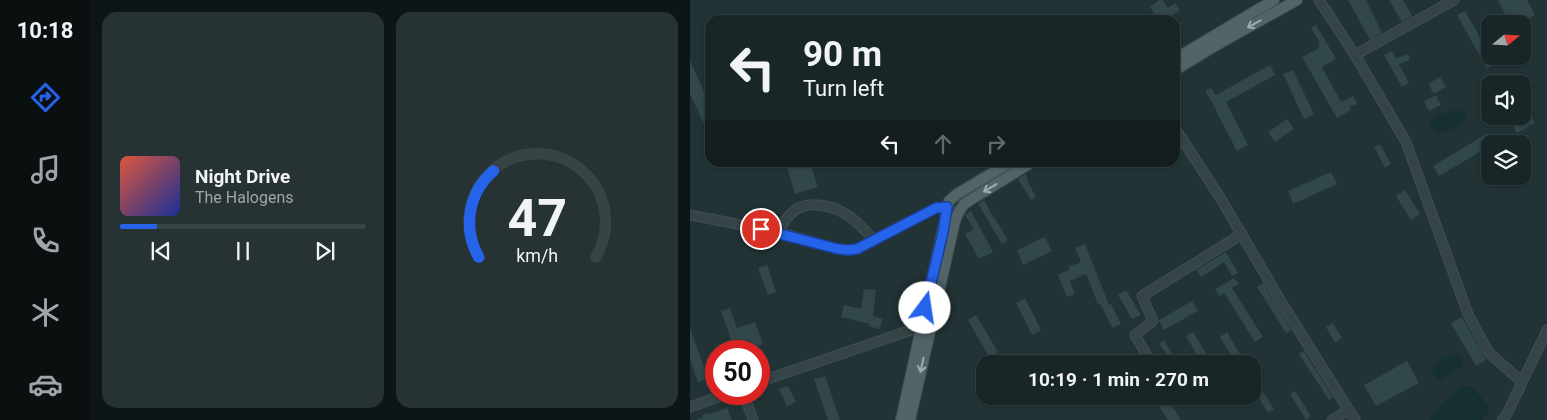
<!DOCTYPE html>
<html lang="en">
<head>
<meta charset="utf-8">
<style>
  :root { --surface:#192628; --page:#263234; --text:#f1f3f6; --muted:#9fa5a8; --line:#374345; --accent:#2563eb }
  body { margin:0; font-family:Roboto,sans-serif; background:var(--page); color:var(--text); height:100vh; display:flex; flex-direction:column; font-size:19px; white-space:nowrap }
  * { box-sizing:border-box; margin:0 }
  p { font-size:16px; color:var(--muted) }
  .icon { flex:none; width:28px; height:28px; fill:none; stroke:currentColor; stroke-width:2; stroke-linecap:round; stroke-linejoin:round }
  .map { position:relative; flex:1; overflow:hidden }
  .details { display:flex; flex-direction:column; gap:12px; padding:12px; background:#0e1516; width:600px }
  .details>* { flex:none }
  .top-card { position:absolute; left:15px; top:15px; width:475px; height:152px; border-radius:15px; box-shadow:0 1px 4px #0004,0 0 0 1px var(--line); background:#192628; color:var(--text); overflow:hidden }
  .needle { width:32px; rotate:72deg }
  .fabs { position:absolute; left:791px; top:15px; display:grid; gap:10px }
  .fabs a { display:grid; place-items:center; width:50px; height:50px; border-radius:10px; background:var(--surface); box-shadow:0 1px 4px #0004,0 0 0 1px var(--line); font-size:25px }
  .speed { position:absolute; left:15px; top:340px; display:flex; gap:10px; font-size:25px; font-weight:700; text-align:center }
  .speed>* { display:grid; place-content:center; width:65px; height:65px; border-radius:50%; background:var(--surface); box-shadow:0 1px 4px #0004,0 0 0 1px var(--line); line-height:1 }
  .speed .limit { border:8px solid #d22; background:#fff; color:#111 }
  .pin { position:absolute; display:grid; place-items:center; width:42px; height:42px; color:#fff; margin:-21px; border:2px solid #fff; border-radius:50%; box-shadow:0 1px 5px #0007 }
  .me { position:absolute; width:55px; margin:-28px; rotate:14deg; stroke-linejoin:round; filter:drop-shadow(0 0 4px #0008) }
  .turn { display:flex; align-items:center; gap:18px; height:105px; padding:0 15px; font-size:22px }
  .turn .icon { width:65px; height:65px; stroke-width:2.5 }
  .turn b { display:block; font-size:35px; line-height:42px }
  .lanes { display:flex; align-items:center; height:48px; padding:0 15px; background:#0003; justify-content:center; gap:25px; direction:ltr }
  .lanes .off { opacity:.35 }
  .details .card { flex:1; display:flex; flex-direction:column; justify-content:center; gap:8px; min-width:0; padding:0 18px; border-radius:15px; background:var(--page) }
  .details .dial { align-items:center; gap:0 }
  .dial svg { height:130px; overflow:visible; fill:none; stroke:var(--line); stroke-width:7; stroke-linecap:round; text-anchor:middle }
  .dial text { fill:var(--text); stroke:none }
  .song { display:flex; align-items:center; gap:15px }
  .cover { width:60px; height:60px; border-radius:8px; background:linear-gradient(135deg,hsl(10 70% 55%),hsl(230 70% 35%)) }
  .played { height:5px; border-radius:2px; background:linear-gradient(90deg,var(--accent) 15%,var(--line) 15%) }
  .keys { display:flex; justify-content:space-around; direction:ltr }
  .details .tiles { flex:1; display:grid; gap:12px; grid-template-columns:repeat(2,1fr) }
  .trip { position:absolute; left:286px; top:355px; width:285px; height:50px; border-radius:15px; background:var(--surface); box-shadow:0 1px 4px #0004,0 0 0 1px var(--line); font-weight:700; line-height:50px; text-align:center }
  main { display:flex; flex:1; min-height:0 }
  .menu { display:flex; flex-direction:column; width:90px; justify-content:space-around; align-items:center; background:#0a0f10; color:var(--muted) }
  .menu .icon { width:35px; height:35px }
  .menu .active { color:var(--accent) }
  .menu b { font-size:22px; color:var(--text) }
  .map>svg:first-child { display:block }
  .water { fill:#162f31 }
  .building { fill:#314749 }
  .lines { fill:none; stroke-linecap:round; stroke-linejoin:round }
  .minor-casing { stroke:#415052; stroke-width:11 }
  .major-casing { stroke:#415052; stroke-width:12 }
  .minor { stroke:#354446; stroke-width:9 }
  .major { stroke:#526466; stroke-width:10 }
  .oneway { stroke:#9caeb0 }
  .route-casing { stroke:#184099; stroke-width:12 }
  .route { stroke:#2563eb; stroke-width:9 }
</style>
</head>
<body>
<main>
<nav class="menu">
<b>10:18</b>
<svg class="icon active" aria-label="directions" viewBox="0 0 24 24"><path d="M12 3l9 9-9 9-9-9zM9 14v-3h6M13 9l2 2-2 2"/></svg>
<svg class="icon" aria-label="music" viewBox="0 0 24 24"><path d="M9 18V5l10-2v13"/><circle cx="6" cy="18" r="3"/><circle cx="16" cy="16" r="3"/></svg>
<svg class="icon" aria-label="phone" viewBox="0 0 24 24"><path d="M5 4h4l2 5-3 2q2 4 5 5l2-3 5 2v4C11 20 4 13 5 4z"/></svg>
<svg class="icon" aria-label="climate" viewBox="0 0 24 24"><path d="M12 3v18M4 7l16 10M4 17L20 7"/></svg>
<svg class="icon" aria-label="car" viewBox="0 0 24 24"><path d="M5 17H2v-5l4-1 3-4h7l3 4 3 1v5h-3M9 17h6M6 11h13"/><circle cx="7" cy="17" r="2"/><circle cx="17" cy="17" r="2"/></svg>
</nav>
<section class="details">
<div class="tiles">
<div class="card">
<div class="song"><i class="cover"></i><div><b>Night Drive</b><p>The Halogens</p></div></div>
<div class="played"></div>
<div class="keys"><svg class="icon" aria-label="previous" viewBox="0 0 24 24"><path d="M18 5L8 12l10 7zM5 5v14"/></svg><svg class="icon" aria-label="pause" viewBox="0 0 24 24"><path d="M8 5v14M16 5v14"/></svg><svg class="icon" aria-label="next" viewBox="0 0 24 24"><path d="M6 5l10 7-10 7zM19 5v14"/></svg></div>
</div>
<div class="card dial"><svg viewBox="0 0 100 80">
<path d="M14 69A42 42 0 1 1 86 69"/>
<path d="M14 69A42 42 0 0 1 23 16" stroke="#2563eb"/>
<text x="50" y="56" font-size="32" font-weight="700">47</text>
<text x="50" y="72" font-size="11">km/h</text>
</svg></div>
</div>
</section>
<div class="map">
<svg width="857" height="420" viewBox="0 0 857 420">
  <rect width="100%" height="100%" fill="#213335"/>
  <path class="water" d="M770,108L777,116L771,125L747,135L738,124L744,117Z
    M768,353L771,356L773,366L750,381L744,375L741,368L753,357H757Z
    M775,386H781L798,405V412L792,420H740C749,406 761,394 775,386Z"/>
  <path class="building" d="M469,0H473L478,8L485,3L490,10L476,20H461L466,16L460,7Z
    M658,0H676L692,33L680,40Z
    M699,0H713L722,16L712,22Z
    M808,0H837L845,15L830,24H820Z
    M775,11L805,64L797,69L767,15Z
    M626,25L646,59L632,67L651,102L663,96L667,104L660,107L661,110L647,118L612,57L629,48L628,44L630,43L621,28Z
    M702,51L706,58L718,54L720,60L709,64L719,83L712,87L694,55Z
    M0,60L20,105V136L0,94Z
    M580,65L585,75L536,102L558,145L547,151L526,111H527L515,91L521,88L526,95Z
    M603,70L624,114L614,119L593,74Z
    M750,77L756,87L744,94L738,84Z
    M746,95L751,105L739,111L734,101Z
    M838,110L845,123L827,133L820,121L828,116H832V113Z
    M597,119L604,129L585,142L578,132Z
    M798,133L804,144H800V146L749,176L743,166Z
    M690,144L701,164L695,168L684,147Z
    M102,162H120L128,187L105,194L96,164Z
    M641,172L647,184L603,204L598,191Z
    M336,174L338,182L346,197L341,200L328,179Z
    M715,190L730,214L721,220L706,196Z
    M294,200L303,217H304L318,240L312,244L288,204Z
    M281,211L303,252L289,259L275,234L284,229L275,215Z
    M355,237L362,251L333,265L327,250Z
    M395,244L419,305L421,304L431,324L422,328L410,303L408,304L396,274L380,281L385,294L377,297L368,275L379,270L378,267L391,262L385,248Z
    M536,252L548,273L542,276L534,262L511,277L506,270Z
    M77,265L86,292L78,295L68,268Z
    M544,278L549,284L542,288L573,337L565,342L534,293L530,296L525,289Z
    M573,283L601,330L596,333L567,287Z
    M174,289L186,290L183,316L193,319L189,329L179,326L180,324L151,317L154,305L171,309Z
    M436,290L451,315L442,319L428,295Z
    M335,298L351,330L342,335L326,303Z
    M502,301L508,311L474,330L469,320Z
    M40,308L47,328L65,322L73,344L52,351H45L31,311Z
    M286,315L308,352L299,357L278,320Z
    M772,317L796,360L786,366L761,323Z
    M643,323L652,338L645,343L636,327Z
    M0,328L18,378L8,382L0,360Z
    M503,332L522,364H512L496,336Z
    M537,332L554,361L549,364H546L530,337Z
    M474,340L479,349L488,364H482L475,352L469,344Z
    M614,351L643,397L639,400L609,354Z
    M717,361L729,383L686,406L674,385Z
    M135,376L150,420H138L124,379Z
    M98,386L106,402L97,406L89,389Z
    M570,387L584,409L578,413L564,391Z
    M605,391L621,416L616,420L600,394Z
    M469,396H476L491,420H478L464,399Z
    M37,408L42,420H6L13,417L12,415L19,413V414Z"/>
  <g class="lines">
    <g class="minor-casing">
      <path id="minor" d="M629,0L665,55L764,0
        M665,55L716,142L778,314L799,353L832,382
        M485,128L531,199L593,305L665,420
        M0,215L88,232L148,249L157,250L167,249L246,208L257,207L262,211
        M88,232C92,225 97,216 104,211C119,199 144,206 159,216C168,222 176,232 184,240
        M462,364L445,335L463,321L452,296L552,234
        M69,382L230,327L236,330
        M54,394L63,420
        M482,396L483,398
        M0,407L36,394
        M642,420L659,410
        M812,420L817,414L857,330"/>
    </g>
    <g class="major-casing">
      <path id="major" d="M485,59L584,0
        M485,70L523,47L607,0
        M211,420L259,201L267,194L321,162
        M220,420L264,225L267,215L274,204L342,162"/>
    </g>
    <use href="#minor" class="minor"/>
    <use href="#major" class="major"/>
  </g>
  <defs><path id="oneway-shaft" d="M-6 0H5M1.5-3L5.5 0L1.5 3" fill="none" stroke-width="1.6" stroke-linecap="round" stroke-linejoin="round" transform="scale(1.25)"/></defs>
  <g class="oneway">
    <use href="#oneway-shaft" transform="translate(564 24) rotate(151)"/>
    <use href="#oneway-shaft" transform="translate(300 188) rotate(149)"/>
    <use href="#oneway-shaft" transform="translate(232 365) rotate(102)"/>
  </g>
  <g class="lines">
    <g class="route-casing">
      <path id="route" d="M71,229L148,249L158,250L167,249L246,208L257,207L253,232L235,308"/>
    </g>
    <use href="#route" class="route"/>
  </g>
</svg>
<div class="fabs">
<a><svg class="needle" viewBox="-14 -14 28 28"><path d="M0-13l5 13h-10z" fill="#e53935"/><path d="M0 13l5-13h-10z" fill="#9fa5a8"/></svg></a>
<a><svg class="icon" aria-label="sound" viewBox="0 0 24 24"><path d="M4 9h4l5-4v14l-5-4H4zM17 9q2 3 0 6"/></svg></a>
<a><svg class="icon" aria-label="layers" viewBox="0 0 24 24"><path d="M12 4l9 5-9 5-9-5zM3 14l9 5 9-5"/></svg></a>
</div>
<div class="speed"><div class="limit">50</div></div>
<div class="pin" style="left:71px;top:229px;background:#d93025"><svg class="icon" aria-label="arrive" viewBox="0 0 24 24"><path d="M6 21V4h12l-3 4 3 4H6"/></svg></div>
<svg class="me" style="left:235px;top:308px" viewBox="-20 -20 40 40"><circle r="19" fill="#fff"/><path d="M0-13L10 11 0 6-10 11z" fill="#2563eb"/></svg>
<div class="trip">10:19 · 1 min · 270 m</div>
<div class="top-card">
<div class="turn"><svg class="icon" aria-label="left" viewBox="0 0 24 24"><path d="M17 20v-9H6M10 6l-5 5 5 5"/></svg><div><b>90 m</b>Turn left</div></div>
<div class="lanes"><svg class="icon" aria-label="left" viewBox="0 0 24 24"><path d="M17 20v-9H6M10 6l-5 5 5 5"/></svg><svg class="icon off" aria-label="ahead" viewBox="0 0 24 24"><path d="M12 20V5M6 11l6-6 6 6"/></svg><svg class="icon off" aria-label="right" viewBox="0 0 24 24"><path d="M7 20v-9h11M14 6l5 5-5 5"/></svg></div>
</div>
</div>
</main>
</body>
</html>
